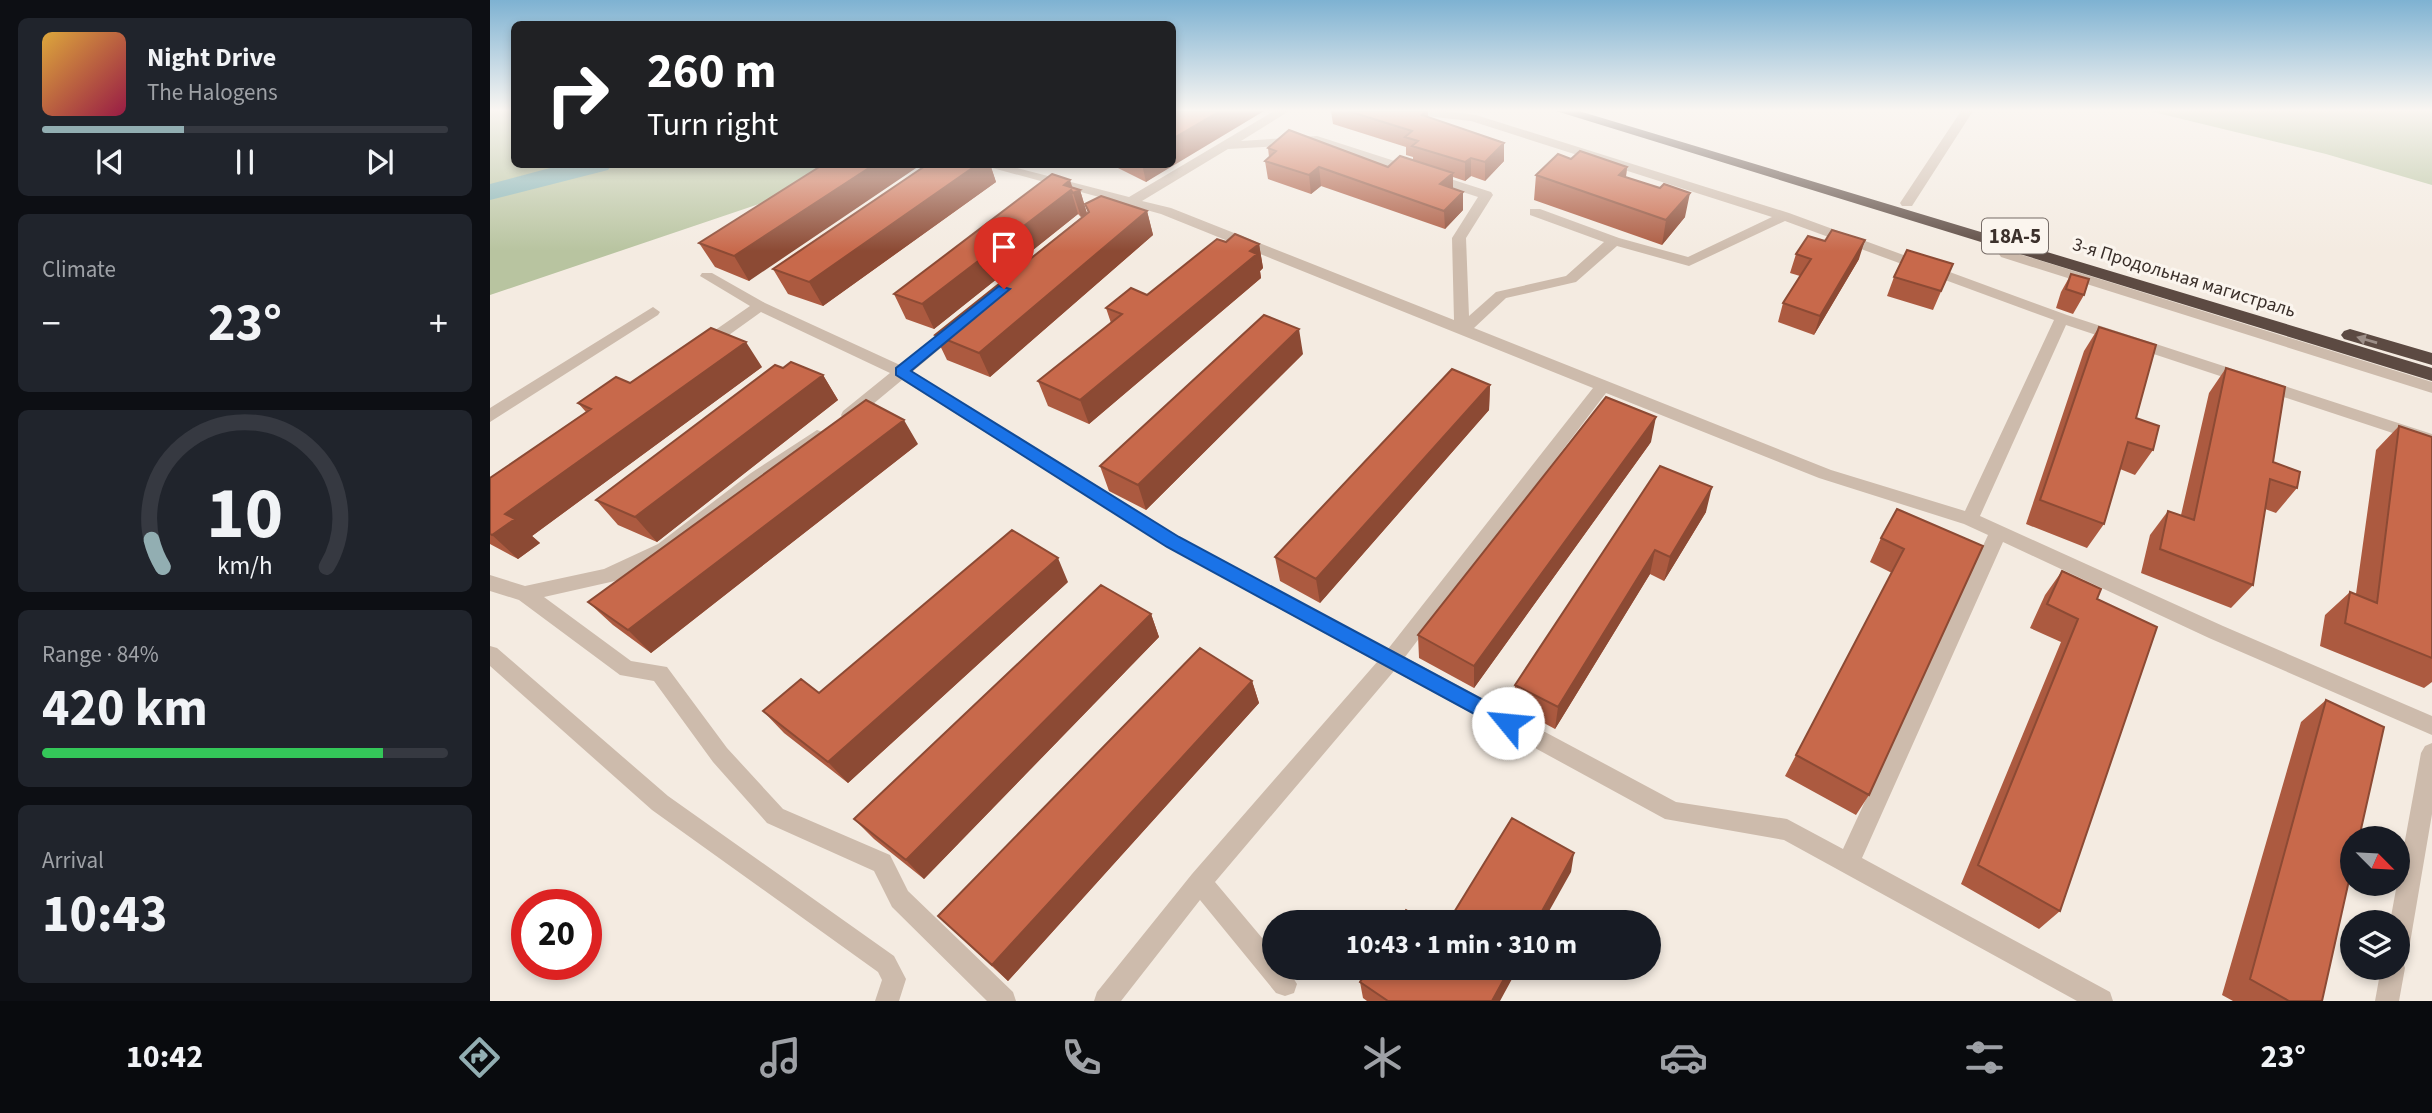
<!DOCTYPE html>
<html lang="en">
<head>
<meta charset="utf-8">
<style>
  :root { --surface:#171b24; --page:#20242c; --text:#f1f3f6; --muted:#9ea1a6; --line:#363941; --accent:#92aeb2 }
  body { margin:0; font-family:"Source Sans 3",sans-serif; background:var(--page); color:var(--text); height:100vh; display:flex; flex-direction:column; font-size:26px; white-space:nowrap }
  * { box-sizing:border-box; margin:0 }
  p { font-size:23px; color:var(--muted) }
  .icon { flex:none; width:38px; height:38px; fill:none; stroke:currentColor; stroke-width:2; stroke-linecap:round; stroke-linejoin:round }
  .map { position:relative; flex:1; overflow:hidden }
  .sheet { display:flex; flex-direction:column; gap:18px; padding:18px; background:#0d0f14; width:490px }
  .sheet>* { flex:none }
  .top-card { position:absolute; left:21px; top:21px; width:665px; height:147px; border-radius:10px; box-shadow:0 4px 10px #0003; background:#202124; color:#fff; overflow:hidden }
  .needle { width:46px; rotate:114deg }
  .buttons { position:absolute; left:1850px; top:826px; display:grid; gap:14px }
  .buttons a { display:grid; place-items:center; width:70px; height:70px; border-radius:50%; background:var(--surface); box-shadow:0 4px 10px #0003; font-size:35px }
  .speed { position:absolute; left:21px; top:889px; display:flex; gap:14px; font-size:35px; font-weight:700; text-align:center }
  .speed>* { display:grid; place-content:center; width:91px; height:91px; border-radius:50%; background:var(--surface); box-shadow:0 4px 10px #0003; line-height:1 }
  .speed .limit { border:10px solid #d22; background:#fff; color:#111 }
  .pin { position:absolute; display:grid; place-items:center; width:60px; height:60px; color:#fff; margin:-72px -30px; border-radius:50% 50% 50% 0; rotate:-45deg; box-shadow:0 0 7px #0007 }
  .pin .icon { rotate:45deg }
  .me { position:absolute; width:77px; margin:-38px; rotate:298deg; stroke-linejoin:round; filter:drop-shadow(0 0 5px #0008) }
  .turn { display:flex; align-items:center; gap:24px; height:147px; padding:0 21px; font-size:32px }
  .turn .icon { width:91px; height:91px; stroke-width:2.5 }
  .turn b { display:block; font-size:49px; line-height:60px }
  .big { font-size:52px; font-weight:700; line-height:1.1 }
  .sheet .widget { flex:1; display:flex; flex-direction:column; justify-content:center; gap:10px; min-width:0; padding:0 24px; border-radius:10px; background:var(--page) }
  .sheet .dial { align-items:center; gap:0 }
  .dial svg { height:182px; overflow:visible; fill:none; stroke:var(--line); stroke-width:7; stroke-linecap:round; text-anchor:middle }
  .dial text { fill:var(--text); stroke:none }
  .song { display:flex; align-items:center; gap:21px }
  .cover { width:84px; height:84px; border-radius:10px; background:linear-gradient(135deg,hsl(40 70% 55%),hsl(340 70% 35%)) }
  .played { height:7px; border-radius:4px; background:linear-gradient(90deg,var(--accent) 35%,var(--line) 35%) }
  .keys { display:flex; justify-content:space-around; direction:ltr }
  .heat { display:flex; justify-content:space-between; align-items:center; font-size:38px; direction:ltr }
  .charge { height:10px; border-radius:5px; background:linear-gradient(90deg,#34c759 84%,var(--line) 0) }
  .trip { position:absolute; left:772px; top:910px; width:399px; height:70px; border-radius:35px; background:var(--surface); box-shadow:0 4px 10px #0003; font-weight:700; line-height:70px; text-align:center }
  .menu { display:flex; height:112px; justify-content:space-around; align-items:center; background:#090b0e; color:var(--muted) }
  .menu .icon { width:49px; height:49px }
  .menu .selected { color:var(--accent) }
  .menu b { font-size:32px; color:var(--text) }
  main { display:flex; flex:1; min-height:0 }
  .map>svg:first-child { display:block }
  .green { fill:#b8c4a0 }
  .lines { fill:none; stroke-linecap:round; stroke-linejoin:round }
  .river { fill:#7fb0b2; fill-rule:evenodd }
  .minor { fill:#cdbbac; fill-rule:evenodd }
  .highway { fill:#5c4a42; fill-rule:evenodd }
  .wall { fill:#ac5a40 }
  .shaded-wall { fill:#8c4a34 }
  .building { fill:#c8694b; stroke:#8c4a34; stroke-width:2 }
  .oneway { fill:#9c8e87 }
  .route { fill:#1a73e8; stroke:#114b97; stroke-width:2 }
  .labels { text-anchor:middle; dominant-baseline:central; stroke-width:6; stroke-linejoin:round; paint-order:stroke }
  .far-street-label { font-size:19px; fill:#3b302b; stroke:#fbf5ee }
  .shield { fill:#fbf5ee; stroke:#756b66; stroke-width:2 }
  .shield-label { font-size:21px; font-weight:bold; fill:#3b302b }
</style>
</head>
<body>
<main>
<section class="sheet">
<div class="widget">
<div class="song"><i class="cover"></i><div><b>Night Drive</b><p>The Halogens</p></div></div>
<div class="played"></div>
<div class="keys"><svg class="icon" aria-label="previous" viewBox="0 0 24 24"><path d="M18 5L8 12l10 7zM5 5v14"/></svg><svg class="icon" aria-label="pause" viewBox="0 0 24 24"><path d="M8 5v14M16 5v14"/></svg><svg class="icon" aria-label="next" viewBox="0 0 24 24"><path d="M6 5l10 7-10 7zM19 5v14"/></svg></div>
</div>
<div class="widget"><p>Climate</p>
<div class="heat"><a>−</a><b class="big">23°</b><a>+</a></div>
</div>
<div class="widget dial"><svg viewBox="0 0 100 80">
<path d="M14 69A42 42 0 1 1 86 69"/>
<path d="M14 69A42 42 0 0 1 9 57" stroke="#92aeb2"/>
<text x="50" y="56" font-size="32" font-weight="700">10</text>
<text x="50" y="72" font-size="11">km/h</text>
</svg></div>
<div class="widget"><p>Range · 84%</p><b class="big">420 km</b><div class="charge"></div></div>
<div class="widget"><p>Arrival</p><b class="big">10:43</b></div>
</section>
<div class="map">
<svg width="1942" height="1001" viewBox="0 0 1942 1001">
  <rect width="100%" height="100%" fill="#f4ebe1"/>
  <path class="green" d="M0,111H24V164L350,165L314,186L269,204L0,295Z
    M1659,111H1942V185L1836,154Z"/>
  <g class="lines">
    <path class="river" d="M75,164H122L118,170L0,200V184Z"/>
    <path class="minor" d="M784,111H799L751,141L827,136L1001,192L1003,195L976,238L979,316L1006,292L1076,276L1114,242L1040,215V209H1050L1129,238L1198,257L1282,217L981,121L926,115L920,111H956L986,115L1299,213L1577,315L1942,434V446L1576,325L1490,516L1733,626L1942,716V735L1719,638L1513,542L1372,858L1620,992L1623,1001H1587L1294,840L1175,819L904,671L725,882L784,952V968H797L807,984L804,993L795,996L786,993L710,900L631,1001H604L607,992L702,874L887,662L677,547L412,380L365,419H353L351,415L353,411L400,373L271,312L218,350H208L205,346L208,342L260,306L210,276L212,273H222L275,303L410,365L460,326H470L473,329L470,332L422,372L689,537L898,649L1103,388L671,214L642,206L632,207L631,203L488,164H511L639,197ZM826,144L988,197L962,238L964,320L681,208L652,201L738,149ZM1295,221L1564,320L1475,511L1341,470L984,328L1016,298L1086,282L1127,246L1199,266ZM1116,393L1329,478L1474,524L1498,535L1353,849L1297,819L1186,802L915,657Z
      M1471,111H1483L1422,206H1412L1410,203Z
      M1516,250L1942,382V393L1511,257L1509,254Z
      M163,307L170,312L168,315L0,422V408Z
      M327,430L333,432L335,436L333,440L273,481L180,554L125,581L54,597L141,661L177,667L237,748L293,809L400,855L418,891L523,992L526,1001H497L402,907L384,871L277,823L223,762L164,681L130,675L29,600L0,591V575L35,586L114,569L168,544L261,473Z
      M0,646L7,648L178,796L404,956L416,979L409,1001H385L392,980L388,972L162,810L0,666Z
      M1942,743V814L1920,943L1916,951L1908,955V922H1900L1931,753L1935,746Z
      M1908,958L1912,959L1915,968L1909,1001H1885L1891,968H1908Z"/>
    <path class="highway" d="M1066,111H1089L1942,368V381Z
      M1860,329L1942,353V365L1854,339L1851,335L1854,331Z"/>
  </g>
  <path class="wall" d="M841,111H938V117L1014,161L995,181L981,176L975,181L963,177V189L973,192V210L955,229L831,186L821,194L778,179L775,161L779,157L778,148L898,167L923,160V157L916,155V147L843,124Z
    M1081,159L1137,167L1136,177L1195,217L1172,245L1044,200L1046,175Z
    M334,164L259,281L225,267L209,243Z
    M438,164H500L506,182L333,306L298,294L283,269Z
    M625,164H682L656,182L626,167Z
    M583,188L590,190L597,213H598L595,204L657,211L663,235L500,377L457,360L445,335L593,216L591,217L588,214L444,329L416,319L404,294Z
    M736,242L769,244L773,268L770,271L771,278L599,424L558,406L548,381L621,323L616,308L657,295Z
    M1306,254L1369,259L1324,335L1288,322L1293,303L1310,276L1300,273Z
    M1463,264L1443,310L1397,296L1404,277Z
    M1581,274L1594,295L1583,314L1566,308L1571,292Z
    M1609,327L1646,418L1663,450L1645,475L1630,469L1614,524L1597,548L1536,524L1594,351Z
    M813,354L656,510L619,491L610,466Z
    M272,367L42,536L50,543L28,559L0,544V478L96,412L88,403L140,383Z
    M293,368L333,375L348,400L167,542L128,525L106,500Z
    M1736,368L1783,462L1807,488L1786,513L1775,509L1763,585L1741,608L1651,573L1660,535L1678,511L1691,515L1719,393Z
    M1000,385L999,410L830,603L790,581L785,557Z
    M1909,426L1942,437V682L1934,688L1830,646L1835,615L1860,592L1866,594L1886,450Z
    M1161,442L984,688L929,658L928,635Z
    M428,444L161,653L123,625L98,602Z
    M1170,466L1216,512L1174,581L1160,574L1065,729L1024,707L1025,685Z
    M1391,538L1493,546L1379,795L1366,815L1295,776L1402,573L1380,562Z
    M1572,571L1607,599L1570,911L1549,929L1471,884L1571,642L1540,628L1555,595Z
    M578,582L358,783L294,733L273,711L329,693Z
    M661,614L669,637L434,879L384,839L364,819Z
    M762,681L769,703L518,981L466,933L448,916Z
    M1836,700L1832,1001H1743L1732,995L1811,722Z
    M870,982L1010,1001H877L873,998Z"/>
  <path class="shaded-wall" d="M730,111H774L656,182L652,164H682V139Z
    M1014,143V161L995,181V162Z
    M981,158V176L975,181V162Z
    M385,164H432L259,281L244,256Z
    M488,164H500L506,182L333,306L319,282Z
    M829,167L831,186L821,194L819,175Z
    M1137,167L1134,191L1129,175Z
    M963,173V192L950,184Z
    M580,180L584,192L590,190L597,214L591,217L583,193L581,190L588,214L444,329L432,304Z
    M973,192V210L955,229L954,211Z
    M1200,193L1195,217L1172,245L1176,220Z
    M657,211L663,235L500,377L489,353Z
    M1375,240L1369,259L1324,335L1330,316Z
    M769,244L773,268L770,271L771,278L599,424L590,400Z
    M809,329L813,354L656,510L648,485Z
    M256,342L272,367L42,536L50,543L28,559L2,535L15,514Z
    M333,375L348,400L167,542L145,517Z
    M1000,385L999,410L830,603L826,579Z
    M1166,417L1161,442L984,688V666Z
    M414,420L428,444L161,653L138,630Z
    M1222,487L1216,512L1174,581L1180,557Z
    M1165,550L1160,574L1065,729L1068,707Z
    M568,558L578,582L358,783L338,762Z
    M661,614L669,637L434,879L416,860Z
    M762,681L769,703L518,981L502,965Z
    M1084,853L1081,872L1053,922H1046Z
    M1020,968H1028L1010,1001H1002Z"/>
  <path class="building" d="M682,111H730L682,139Z
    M858,111H937L932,115L1014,143L995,162L981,158L975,162L922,146L928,141L915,137L922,131Z
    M799,130L898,167L910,156L963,173L950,184L973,192L954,211L829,167L819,175L775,161L786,151L778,148Z
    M1090,151L1137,167L1129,175L1170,188L1174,184L1200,193L1176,220L1046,175L1068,154L1081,159Z
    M334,164H385L244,256L209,243Z
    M438,164H488L319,282L283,269Z
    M562,174L580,180L574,185L590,190L583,193L581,190L432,304L404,294Z
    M611,196L657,211L489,353L445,335L599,212L595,204Z
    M1342,230L1375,240L1330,316L1293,303L1321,259L1306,254L1318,236L1335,241Z
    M745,234L769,244L760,251L767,254L590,400L548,381L632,314L616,308L641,288L657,295L727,239L736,242Z
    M1417,250L1463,264L1451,291L1404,277Z
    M1581,274L1599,279L1594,295L1576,289Z
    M774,315L809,329L648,485L610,466Z
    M1609,327L1666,345L1646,418L1669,426L1663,450L1638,442L1614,524L1550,500Z
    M221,328L256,342L15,514L25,519L2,535L0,534V478L101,409L88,403L126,377L140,383Z
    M301,362L333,375L145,517L106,500L285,365L293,368Z
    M1736,368L1795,387L1783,462L1810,472L1807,488L1780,479L1763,585L1670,549L1678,511L1704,520Z
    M962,369L1000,385L826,579L785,557Z
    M1116,397L1166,417L984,666L928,635Z
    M376,400L414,420L138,630L98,602Z
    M1909,426L1942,437V658L1855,623L1860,592L1887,603Z
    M1170,466L1222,487L1180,557L1165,550L1068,707L1025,685Z
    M1407,509L1493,546L1379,795L1306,755L1414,549L1391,538Z
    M522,530L568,558L338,762L273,711L311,679L329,693Z
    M1572,571L1611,589L1607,599L1667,627L1570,911L1488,865L1588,619L1557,604Z
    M611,585L661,614L416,860L364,819Z
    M710,648L762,681L502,965L448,916Z
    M1836,700L1894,727L1869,838H1862V867L1832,1001H1799L1760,979Z
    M1022,818L1084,853L1046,922H958Z
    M916,910L935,922H908Z
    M879,968H1020L1002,1001H898L870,982Z"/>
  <defs><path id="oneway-solid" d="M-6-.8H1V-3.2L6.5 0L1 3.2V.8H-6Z" transform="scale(1.75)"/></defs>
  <use class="oneway" href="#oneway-solid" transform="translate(1877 340) rotate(-164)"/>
  <linearGradient id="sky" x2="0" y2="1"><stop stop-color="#7eb2d2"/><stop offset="0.44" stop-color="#faf6f2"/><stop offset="1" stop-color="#faf6f2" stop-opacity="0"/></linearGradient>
  <rect width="1942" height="251" fill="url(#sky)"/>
  <path class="route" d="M509,286L520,289L421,371L689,537L1025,717L1028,723L1025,729H1012L677,547L406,375V368Z"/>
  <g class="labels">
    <g class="far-street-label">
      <text transform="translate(1694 278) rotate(17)">3-я Продольная магистраль</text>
    </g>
    <rect class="shield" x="1492" y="218.5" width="66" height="35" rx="5"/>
    <g class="shield-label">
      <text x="1525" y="236">18А-5</text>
    </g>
  </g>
</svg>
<div class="buttons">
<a><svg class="needle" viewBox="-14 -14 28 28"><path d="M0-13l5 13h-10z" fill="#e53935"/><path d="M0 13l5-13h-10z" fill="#9ea1a6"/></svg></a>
<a><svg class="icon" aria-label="layers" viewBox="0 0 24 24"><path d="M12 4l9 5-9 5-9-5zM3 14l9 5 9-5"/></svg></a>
</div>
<div class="speed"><div class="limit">20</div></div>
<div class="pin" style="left:514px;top:289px;background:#d93025"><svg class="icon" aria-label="arrive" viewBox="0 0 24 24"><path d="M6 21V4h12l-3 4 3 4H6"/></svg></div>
<svg class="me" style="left:1018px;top:723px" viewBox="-20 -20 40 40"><circle r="19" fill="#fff"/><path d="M0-13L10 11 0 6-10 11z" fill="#1a73e8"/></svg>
<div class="trip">10:43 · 1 min · 310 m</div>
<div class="top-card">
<div class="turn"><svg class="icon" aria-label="right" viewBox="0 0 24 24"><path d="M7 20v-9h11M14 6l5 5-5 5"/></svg><div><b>260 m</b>Turn right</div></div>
</div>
</div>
</main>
<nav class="menu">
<b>10:42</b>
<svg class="icon selected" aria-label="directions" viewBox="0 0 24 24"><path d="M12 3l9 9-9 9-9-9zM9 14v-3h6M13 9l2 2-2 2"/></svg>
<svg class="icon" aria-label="music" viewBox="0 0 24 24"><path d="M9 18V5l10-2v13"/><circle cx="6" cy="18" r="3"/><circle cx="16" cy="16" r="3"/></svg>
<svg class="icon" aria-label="phone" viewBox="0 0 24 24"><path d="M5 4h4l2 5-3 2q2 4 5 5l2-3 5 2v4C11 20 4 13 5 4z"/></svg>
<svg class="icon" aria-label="climate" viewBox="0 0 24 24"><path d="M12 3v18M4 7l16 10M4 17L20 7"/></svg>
<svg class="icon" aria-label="car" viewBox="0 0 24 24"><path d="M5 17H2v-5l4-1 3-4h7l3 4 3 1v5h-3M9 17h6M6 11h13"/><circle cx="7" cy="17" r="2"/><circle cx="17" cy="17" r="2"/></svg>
<svg class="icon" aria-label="filters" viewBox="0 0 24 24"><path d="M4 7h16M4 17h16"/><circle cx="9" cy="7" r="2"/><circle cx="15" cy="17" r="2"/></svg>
<b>23°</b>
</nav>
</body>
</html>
